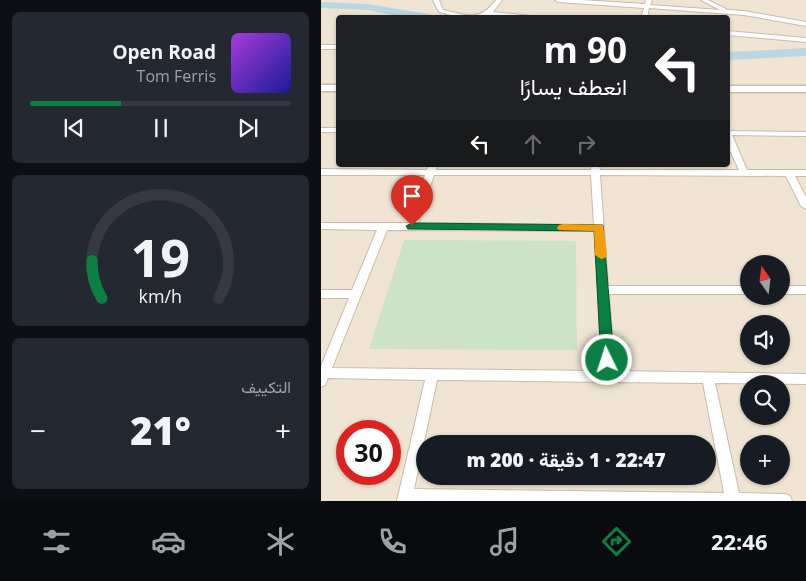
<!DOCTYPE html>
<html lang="ar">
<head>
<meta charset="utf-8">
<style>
  :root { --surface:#171b24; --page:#242831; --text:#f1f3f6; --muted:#9ea1a6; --line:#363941; --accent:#0b8043 }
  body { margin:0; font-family:"Open Sans",Vazirmatn,sans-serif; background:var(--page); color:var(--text); direction:rtl; height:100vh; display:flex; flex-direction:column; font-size:19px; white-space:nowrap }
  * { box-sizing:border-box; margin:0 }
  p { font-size:16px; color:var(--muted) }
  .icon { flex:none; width:28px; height:28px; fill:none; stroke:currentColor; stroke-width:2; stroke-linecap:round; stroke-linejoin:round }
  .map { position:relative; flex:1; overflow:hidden; direction:ltr }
  .sheet { display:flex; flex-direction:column; gap:12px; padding:12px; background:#0d0f14; width:321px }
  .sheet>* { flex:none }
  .banner { position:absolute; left:15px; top:15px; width:394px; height:152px; border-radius:5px; box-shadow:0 1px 4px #0004; direction:rtl; background:#202124; color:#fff; overflow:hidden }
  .needle { width:32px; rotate:346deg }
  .controls { position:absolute; left:419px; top:255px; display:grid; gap:10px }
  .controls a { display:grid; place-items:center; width:50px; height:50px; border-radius:50%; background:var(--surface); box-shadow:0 1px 4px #0004; font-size:25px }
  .speed { position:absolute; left:15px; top:420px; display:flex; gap:10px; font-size:25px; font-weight:700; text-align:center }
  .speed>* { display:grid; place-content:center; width:65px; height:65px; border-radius:50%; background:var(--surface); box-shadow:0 1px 4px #0004; line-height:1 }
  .speed .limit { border:8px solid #d22; background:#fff; color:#111 }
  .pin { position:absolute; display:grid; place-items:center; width:42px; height:42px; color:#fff; margin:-51px -21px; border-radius:50% 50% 50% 0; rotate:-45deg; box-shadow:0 0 5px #0007 }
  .pin .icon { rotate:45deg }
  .me { position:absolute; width:55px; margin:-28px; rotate:356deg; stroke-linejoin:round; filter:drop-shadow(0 0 4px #0008) }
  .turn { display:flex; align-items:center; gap:18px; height:105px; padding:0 20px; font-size:22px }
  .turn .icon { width:65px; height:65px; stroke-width:2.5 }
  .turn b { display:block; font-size:35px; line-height:42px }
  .lanes { display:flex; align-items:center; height:48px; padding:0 20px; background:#0003; justify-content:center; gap:25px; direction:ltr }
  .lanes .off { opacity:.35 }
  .big { font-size:38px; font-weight:800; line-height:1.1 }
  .sheet .widget { flex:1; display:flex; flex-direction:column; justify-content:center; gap:8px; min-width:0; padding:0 18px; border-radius:8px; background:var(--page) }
  .sheet .dial { align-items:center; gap:0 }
  .dial svg { height:130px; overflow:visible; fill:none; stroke:var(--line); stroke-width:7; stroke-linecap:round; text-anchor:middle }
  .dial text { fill:var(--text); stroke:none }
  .song { display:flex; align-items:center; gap:15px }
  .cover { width:60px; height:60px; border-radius:8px; background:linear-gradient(135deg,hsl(280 70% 55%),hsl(240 70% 35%)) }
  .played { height:5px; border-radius:2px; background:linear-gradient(90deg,var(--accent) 35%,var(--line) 35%) }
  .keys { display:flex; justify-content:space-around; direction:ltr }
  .heat { display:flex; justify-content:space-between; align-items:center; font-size:28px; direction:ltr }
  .trip { position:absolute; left:95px; top:435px; width:300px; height:50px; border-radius:25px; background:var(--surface); box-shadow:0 1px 4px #0004; font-weight:800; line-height:50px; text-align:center; direction:rtl }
  .tab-bar { display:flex; height:80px; justify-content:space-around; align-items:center; background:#090b0e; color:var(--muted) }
  .tab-bar .icon { width:35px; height:35px }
  .tab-bar .current { color:var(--accent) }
  .tab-bar b { font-size:22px; color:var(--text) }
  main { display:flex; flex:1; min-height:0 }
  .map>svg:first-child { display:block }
  .residential { fill:#efe5d2; fill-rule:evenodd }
  .green { fill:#cde4c4 }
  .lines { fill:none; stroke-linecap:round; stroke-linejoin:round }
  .river { fill:#bad6e0; fill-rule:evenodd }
  .street-casing { stroke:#c8bbab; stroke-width:2 }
  .secondary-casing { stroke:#cbbcaa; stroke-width:3 }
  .street { fill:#fff; fill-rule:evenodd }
  .secondary { fill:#fff; fill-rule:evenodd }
  .route { fill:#0b8043; stroke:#07532c }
  .slow { fill:#f59e0b }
</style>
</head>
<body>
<main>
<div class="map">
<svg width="485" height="501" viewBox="0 0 485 501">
  <rect width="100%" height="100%" fill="#f9f3e3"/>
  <path class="residential" d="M0,0H485V501H0ZM18,18H406V165H18ZM428,264H460V296H428ZM428,324H460V356H428ZM428,384H460V416H428ZM26,431H69V474H26ZM104,444H386V476H104ZM428,444H460V476H428Z"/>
  <path class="green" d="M83,240L255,241L256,350L48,349Z"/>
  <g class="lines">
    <path class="river" d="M0,2L47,4L107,14L113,18H85L47,10L0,8Z
      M485,48V56L406,60V52Z"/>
    <g class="street-casing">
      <path id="street" d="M112,0H118L122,10C148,15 157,23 175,0H181L172,12L228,18H201L168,15L161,18H142L118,12Z
        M234,0H260L324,4L325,0H331L329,5L399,10L380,0H387L407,10L423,11L485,22V26L423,15L328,8L326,18H320L323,8L237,2Z
        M406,31L485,38V42L406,35Z
        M0,45H18V49H0Z
        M0,128H18V132H0Z
        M406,131L485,132V136L411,135L426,170H485V176H474L485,197V209L480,206L465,176L279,175L287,286H428V294H288L294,371L485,374V384L394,383L418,493L464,494L469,496L471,501H76L104,380L7,378L4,385L0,387V366L28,298H0V290H31L56,230L0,229V223H87L104,175H0V169L106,170L108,165H116L115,170H270V165H278L279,170H418L406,144ZM113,175H270L273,225L97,223ZM66,230L274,231L281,371L11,368ZM116,380L284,382L288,383L292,382L382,383L403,493L93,489Z
        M460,286H485V294H460Z"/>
    </g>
    <g class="secondary-casing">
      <path id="secondary" d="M0,85H18V91H0Z
        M406,86H485V92H406Z"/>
    </g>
    <use href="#street" class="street"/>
    <use href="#secondary" class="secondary"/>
  </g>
  <path class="route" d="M91,223L282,225L293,360L291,364L286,366L282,364L280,360L273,231L87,229L85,226Z"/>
  <path class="slow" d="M242,224L282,225L286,255L284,258L280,259L274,255L273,231L238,230L236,228L238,225Z"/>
</svg>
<div class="controls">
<a><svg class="needle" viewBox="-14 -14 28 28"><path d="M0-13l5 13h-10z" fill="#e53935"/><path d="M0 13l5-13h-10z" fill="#9ea1a6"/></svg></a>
<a><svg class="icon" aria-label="sound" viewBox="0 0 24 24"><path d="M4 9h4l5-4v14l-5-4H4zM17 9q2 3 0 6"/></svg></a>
<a><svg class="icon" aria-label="search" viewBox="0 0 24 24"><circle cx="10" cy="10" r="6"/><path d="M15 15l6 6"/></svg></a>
<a>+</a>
</div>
<div class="speed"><div class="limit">30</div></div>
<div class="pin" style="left:91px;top:226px;background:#d93025"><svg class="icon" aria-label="arrive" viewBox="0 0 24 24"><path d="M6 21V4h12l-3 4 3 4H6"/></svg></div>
<svg class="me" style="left:286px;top:360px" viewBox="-20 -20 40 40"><circle r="17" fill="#0b8043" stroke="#fff" stroke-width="3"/><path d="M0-11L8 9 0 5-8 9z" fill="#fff"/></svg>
<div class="trip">22:47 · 1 دقيقة · 200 m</div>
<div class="banner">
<div class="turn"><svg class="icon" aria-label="left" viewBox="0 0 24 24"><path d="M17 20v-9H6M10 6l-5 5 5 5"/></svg><div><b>90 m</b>انعطف يسارًا</div></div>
<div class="lanes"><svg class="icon" aria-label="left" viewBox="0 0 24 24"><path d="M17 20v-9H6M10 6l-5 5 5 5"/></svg><svg class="icon off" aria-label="ahead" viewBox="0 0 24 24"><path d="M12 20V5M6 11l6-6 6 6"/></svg><svg class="icon off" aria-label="right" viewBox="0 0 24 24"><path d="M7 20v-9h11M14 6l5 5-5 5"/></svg></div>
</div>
</div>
<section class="sheet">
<div class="widget">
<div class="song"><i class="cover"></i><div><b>Open Road</b><p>Tom Ferris</p></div></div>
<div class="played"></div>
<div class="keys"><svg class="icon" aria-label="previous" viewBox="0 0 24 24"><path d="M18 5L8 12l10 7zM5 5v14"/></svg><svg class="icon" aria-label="pause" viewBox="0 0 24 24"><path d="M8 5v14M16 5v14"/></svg><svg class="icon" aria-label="next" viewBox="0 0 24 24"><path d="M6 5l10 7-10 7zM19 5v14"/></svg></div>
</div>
<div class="widget dial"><svg viewBox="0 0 100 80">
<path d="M14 69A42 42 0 1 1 86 69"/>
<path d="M14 69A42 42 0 0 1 8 46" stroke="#0b8043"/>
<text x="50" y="56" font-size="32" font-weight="700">19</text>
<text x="50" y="72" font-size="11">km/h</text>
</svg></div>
<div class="widget"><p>التكييف</p>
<div class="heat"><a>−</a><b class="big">21°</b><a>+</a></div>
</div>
</section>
</main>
<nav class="tab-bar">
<b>22:46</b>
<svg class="icon current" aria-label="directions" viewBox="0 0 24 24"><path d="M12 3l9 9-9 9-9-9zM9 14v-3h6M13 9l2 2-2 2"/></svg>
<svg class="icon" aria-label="music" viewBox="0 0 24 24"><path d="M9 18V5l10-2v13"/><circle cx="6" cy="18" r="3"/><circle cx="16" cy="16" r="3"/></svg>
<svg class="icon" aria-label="phone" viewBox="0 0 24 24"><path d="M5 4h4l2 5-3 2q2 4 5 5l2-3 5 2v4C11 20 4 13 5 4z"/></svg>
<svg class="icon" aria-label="climate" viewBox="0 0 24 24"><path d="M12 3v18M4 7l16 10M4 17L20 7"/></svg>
<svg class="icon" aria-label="car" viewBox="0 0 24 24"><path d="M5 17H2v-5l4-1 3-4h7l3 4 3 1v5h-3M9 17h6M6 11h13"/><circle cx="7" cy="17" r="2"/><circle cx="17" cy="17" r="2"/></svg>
<svg class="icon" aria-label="filters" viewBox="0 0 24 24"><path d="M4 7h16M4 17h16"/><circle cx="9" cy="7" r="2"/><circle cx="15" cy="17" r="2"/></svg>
</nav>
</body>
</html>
